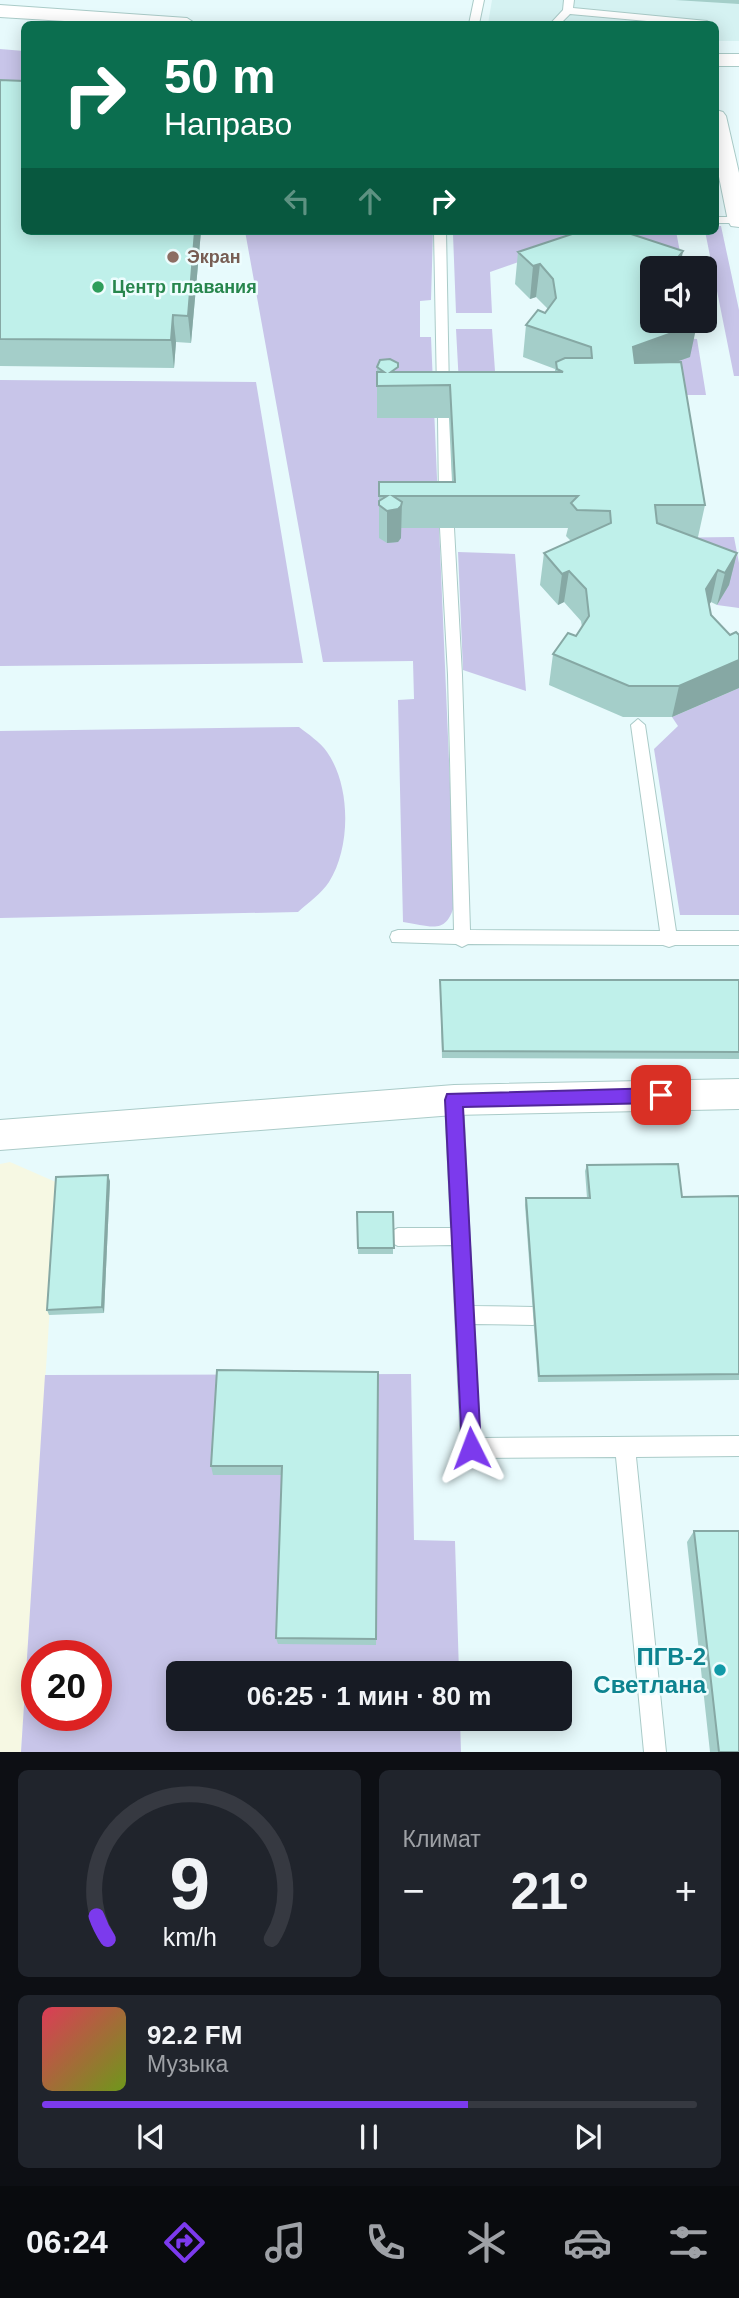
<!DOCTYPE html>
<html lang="ru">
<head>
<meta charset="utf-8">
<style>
  :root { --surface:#171b24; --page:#20242c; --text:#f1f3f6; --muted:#9ea1a6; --line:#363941; --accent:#7c3aed }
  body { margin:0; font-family:Arial,sans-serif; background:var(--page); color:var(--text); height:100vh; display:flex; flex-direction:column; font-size:26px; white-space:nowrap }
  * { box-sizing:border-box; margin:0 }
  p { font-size:23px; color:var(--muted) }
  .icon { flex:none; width:38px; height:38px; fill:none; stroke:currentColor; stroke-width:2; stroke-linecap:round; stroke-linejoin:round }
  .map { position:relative; height:1752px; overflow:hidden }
  .panel { display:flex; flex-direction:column; gap:18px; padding:18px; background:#0d0f14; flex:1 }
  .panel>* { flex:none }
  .banner { position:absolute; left:21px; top:21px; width:698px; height:214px; border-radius:10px; box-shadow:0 4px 18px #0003; background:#0b6e4f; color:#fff; overflow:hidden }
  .fabs { position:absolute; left:640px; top:256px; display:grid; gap:14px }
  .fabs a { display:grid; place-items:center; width:77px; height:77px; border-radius:10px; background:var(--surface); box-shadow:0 4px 18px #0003; font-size:35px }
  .speed { position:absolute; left:21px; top:1640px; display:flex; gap:14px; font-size:35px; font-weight:700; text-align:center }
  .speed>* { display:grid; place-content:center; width:91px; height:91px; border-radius:50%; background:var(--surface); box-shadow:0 4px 18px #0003; line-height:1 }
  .speed .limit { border:10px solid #d22; background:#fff; color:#111 }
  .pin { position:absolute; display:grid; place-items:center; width:60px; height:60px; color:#fff; margin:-30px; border-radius:14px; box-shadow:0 4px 10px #0006 }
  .me { position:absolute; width:77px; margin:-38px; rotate:357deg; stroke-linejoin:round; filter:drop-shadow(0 0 5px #0008) }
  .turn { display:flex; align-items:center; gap:24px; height:147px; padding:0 28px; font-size:32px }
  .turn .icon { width:91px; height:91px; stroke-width:2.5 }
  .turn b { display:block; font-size:49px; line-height:60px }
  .lanes { display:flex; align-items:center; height:66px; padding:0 28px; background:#0003; justify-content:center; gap:35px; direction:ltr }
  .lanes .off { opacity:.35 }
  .big { font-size:52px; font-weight:700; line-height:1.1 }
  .panel .widget { flex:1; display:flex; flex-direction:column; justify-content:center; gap:10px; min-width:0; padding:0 24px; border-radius:10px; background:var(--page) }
  .panel .dial { align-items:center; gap:0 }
  .dial svg { height:182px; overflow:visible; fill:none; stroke:var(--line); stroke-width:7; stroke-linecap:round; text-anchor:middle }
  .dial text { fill:var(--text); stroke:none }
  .song { display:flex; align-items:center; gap:21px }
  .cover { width:84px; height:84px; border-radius:10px; background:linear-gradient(135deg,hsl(350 70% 55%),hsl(80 70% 35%)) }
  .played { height:7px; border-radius:4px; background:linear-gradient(90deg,var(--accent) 65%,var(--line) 65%) }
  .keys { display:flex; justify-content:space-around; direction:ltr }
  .heat { display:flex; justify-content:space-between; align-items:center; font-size:38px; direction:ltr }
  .panel .tiles { flex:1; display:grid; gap:18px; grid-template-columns:1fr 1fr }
  .widget:last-child { grid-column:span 2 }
  .trip { position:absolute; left:166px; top:1661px; width:406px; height:70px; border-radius:10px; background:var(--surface); box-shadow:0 4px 18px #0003; font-weight:700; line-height:70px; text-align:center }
  .menu { display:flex; height:112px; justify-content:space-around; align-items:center; background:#090b0e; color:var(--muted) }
  .menu .icon { width:49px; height:49px }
  .menu .selected { color:var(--accent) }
  .menu b { font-size:32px; color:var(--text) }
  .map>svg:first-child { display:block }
  .residential { fill:#d5f2f2 }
  .education { fill:#f6f8e3 }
  .green { fill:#c8c5e9; fill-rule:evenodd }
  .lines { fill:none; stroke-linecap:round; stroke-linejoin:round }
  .service-casing { stroke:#aacbc8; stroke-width:2 }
  .minor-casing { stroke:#aacbc8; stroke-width:2 }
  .service { fill:#fff; fill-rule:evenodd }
  .minor { fill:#fff; fill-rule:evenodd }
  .wall { fill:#a4cec9 }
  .shaded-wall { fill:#86a8a4 }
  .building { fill:#bff0ea; stroke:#86a8a4; stroke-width:2 }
  .route { fill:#7c3aed; stroke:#51269a; stroke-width:2 }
  .education-dot { fill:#8d6e63; stroke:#edfdfe; stroke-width:2.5 }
  .leisure-dot { fill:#2e9e5b; stroke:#edfdfe; stroke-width:2.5 }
  .culture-dot { fill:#0f9aa8; stroke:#edfdfe; stroke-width:2.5 }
  .labels { text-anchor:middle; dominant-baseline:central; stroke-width:5; stroke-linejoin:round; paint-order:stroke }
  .far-education-label { font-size:18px; font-weight:bold; fill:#785e54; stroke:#edfdfe; text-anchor:start }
  .far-leisure-label { font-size:18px; font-weight:bold; fill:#27864d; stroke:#edfdfe; text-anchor:start }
  .near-culture-label { font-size:24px; font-weight:bold; fill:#0d838f; stroke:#edfdfe; text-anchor:end }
</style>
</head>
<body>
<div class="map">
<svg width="739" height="1752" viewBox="0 0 739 1752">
  <rect width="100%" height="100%" fill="#e7fafc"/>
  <path class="residential" d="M492,0H739V41H716V24H488Z"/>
  <path class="education" d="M10,1162L58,1183L21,1752H0V1164Z"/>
  <path class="green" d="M0,49L24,51V89L0,87Z
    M716,226H721L739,310V376H734L705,231H716Z
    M245,231H433L431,300L420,301V337H431L455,902C447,936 432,926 403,922L398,700L414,699L413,661L323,662Z
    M459,231H582L558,248L490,272L492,313H456L453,234Z
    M602,231H676L683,268H653Z
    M456,329H492L496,385H459Z
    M685,338L697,339L706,395H630L628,379Z
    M0,380L256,382L303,663L0,666Z
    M734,537L739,563V608L717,605L729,584L649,538Z
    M458,552L515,554L526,691L463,670Z
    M739,688V915H680L654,749L678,726L672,717Z
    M299,727C308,734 320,742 327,752C351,786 351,847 329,882C322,893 308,903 298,912L0,918V731Z
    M411,1374L414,1540L455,1541L459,1673H178V1718L460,1719L461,1752H21L45,1375ZM37,1656H96V1715H37Z"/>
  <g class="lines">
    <g class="service-casing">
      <path id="service" d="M474,0H484L479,24H469Z
        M564,0H574L573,8L707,21L712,24H680L570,14L560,24H550L563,10Z
        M716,217H739V223H716Z
        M434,231H446L449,392L443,396L437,392Z
        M444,414L450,418L453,502L446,507L439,502L438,418Z
        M447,523L454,528L462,675L470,930L660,931L631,725L638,719L645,725L676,931H739V945H675L669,947L663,945L468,944L462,947L456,944L392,942L390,937L392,932L398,930H454L448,675L440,528Z
        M454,1092L460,1095L463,1100L473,1306L533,1307L540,1310L542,1316L540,1322L533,1325L474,1324L480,1438L739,1436V1456L636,1457L666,1752H644L616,1457L471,1458L464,1455L461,1448L452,1245L398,1246L392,1243L389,1237L392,1231L398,1228H451L445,1100L448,1095Z"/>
    </g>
    <g class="minor-casing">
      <path id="minor" d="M0,5L187,18L196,24H113L0,17Z
        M716,54H739V66H716Z
        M716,110L723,112L726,116L739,173V227L731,226L728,221L716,162Z
        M739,1079V1109L454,1115L0,1150V1120L454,1085Z"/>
    </g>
    <use href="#service" class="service"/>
    <use href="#minor" class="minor"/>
  </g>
  <path class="wall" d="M675,0H739V4Z
    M0,80L201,231L191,343L176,342L174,368L0,366Z
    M581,231L680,268H653V320L690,357L675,362L705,505L698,537H695L737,553L729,585L717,605L711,602L709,604L711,615L730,635H739V688L672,717H623L549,685L553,654L576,636L582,627L581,621L564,602L558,605L540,585L544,553L571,541L566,536L568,528H401V538L398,542L387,543L379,538V482H452L449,418H377V367L398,372H555V369L523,357L526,325L545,313L548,309L536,297L530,299L515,284L518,252Z
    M440,980H739V1059L442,1058Z
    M587,1165L682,1197L739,1196V1380L538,1382L525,1205L526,1198H587L585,1171Z
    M110,1181L104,1313L49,1315L47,1310Z
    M357,1212H393V1254H358Z
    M378,1372L376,1645L278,1644L276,1638L282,1475H213L211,1466Z
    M694,1531L739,1752H710L687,1542Z"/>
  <path class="shaded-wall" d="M195,231H201L191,343L188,316Z
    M683,251L680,268H671L672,265Z
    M540,264L536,297L530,299L533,266Z
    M173,315L176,342L174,368L171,340Z
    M697,324L690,357L628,379L633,347Z
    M402,502L401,538L398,542L387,543V511Z
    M737,553L729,585L717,605L725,573Z
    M718,570L711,602L699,620L706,589Z
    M569,571L564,602L558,605L562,574Z
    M739,660V688L672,717L679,686Z
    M108,1175L110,1181L104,1313L102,1307Z"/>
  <path class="building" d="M0,80L24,81V231H195L188,316L173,315L171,340L0,339Z
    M581,231H622L683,251L672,265L667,263L663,268H653V320H692L697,324L633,347L635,363L681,362L705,505H655L657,523L737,553L725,573L718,570L706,589L711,615L730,635L736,632L739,635V660L679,686H629L553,654L568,633L576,636L589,616L586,589L569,571L562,574L544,553L611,523L610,511L577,510L571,503L578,496H393L402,502L401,506L398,509L387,511L379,505V501L387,496H379V482H455L450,385L377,386V372H384L377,367L380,360L390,359L398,363V367L391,372H563L557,369L556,362L565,358H592L591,347L526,325L538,310L545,313L556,298L553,279L540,264L533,266L518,252Z
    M440,980H739V1052L443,1051Z
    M678,1164L682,1197L739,1196V1374L539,1376L526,1198H590L587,1165Z
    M108,1175L102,1307L47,1310L56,1177Z
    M357,1212H393L394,1248H358Z
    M217,1370L378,1372L376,1639L276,1638L282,1466H211Z
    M694,1531H739V1752H719Z"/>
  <path class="route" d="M661,1088L667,1090L670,1095L667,1101L661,1103L463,1107L481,1448L478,1455L471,1458L464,1455L462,1448L445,1100L447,1094Z"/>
  <circle class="education-dot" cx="173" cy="257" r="7"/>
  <circle class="leisure-dot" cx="98" cy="287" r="7"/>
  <circle class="culture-dot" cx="720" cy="1670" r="7"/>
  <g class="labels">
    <g class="far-education-label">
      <text x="187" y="257">Экран</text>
    </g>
    <g class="far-leisure-label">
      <text x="112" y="287">Центр плавания</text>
    </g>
    <g class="near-culture-label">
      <text x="706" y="1656">ПГВ-2<tspan x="706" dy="28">Светлана</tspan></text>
    </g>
  </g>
</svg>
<div class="fabs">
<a><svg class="icon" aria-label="sound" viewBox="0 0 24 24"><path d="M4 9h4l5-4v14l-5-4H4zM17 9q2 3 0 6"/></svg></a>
</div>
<div class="speed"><div class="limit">20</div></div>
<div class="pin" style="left:661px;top:1095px;background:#d93025"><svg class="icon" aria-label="arrive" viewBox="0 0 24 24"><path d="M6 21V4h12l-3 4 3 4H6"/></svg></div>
<svg class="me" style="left:471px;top:1448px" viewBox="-20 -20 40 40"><path d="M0-17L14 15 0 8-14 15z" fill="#7c3aed" stroke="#fff" stroke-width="4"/></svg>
<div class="trip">06:25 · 1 мин · 80 m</div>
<div class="banner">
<div class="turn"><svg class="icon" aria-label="right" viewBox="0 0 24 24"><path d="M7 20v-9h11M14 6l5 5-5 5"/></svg><div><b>50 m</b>Направо</div></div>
<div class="lanes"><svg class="icon off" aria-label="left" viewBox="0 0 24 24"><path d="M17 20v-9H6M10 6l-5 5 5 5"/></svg><svg class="icon off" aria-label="ahead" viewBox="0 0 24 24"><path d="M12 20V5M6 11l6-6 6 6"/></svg><svg class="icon" aria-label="right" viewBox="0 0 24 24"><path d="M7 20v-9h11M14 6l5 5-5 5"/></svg></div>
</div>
</div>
<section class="panel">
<div class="tiles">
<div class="widget dial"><svg viewBox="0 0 100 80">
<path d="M14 69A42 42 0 1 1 86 69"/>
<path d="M14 69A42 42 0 0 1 9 59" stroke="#7c3aed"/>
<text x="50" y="56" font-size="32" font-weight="700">9</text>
<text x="50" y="72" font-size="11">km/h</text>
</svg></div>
<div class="widget"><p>Климат</p>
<div class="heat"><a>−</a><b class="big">21°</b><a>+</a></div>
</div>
<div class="widget">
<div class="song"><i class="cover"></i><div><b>92.2 FM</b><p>Музыка</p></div></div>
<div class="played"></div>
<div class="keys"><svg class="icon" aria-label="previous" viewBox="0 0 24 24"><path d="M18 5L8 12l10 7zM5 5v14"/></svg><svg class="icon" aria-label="pause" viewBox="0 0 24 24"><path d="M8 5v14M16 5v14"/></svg><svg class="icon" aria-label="next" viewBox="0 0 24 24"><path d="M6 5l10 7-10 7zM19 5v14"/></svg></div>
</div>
</div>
</section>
<nav class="menu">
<b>06:24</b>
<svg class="icon selected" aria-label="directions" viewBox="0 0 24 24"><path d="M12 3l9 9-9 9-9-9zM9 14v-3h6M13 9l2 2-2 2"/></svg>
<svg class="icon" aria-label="music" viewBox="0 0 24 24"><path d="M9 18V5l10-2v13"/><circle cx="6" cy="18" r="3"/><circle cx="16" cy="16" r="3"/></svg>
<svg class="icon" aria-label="phone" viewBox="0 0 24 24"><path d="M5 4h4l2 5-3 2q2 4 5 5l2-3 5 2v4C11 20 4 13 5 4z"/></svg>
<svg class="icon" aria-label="climate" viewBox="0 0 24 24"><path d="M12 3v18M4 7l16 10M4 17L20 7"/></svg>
<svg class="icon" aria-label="car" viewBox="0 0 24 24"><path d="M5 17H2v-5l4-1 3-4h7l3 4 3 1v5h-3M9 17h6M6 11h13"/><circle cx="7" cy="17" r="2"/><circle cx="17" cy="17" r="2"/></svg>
<svg class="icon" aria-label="filters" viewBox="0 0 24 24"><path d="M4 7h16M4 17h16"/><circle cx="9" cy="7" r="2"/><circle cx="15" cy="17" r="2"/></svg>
</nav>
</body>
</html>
